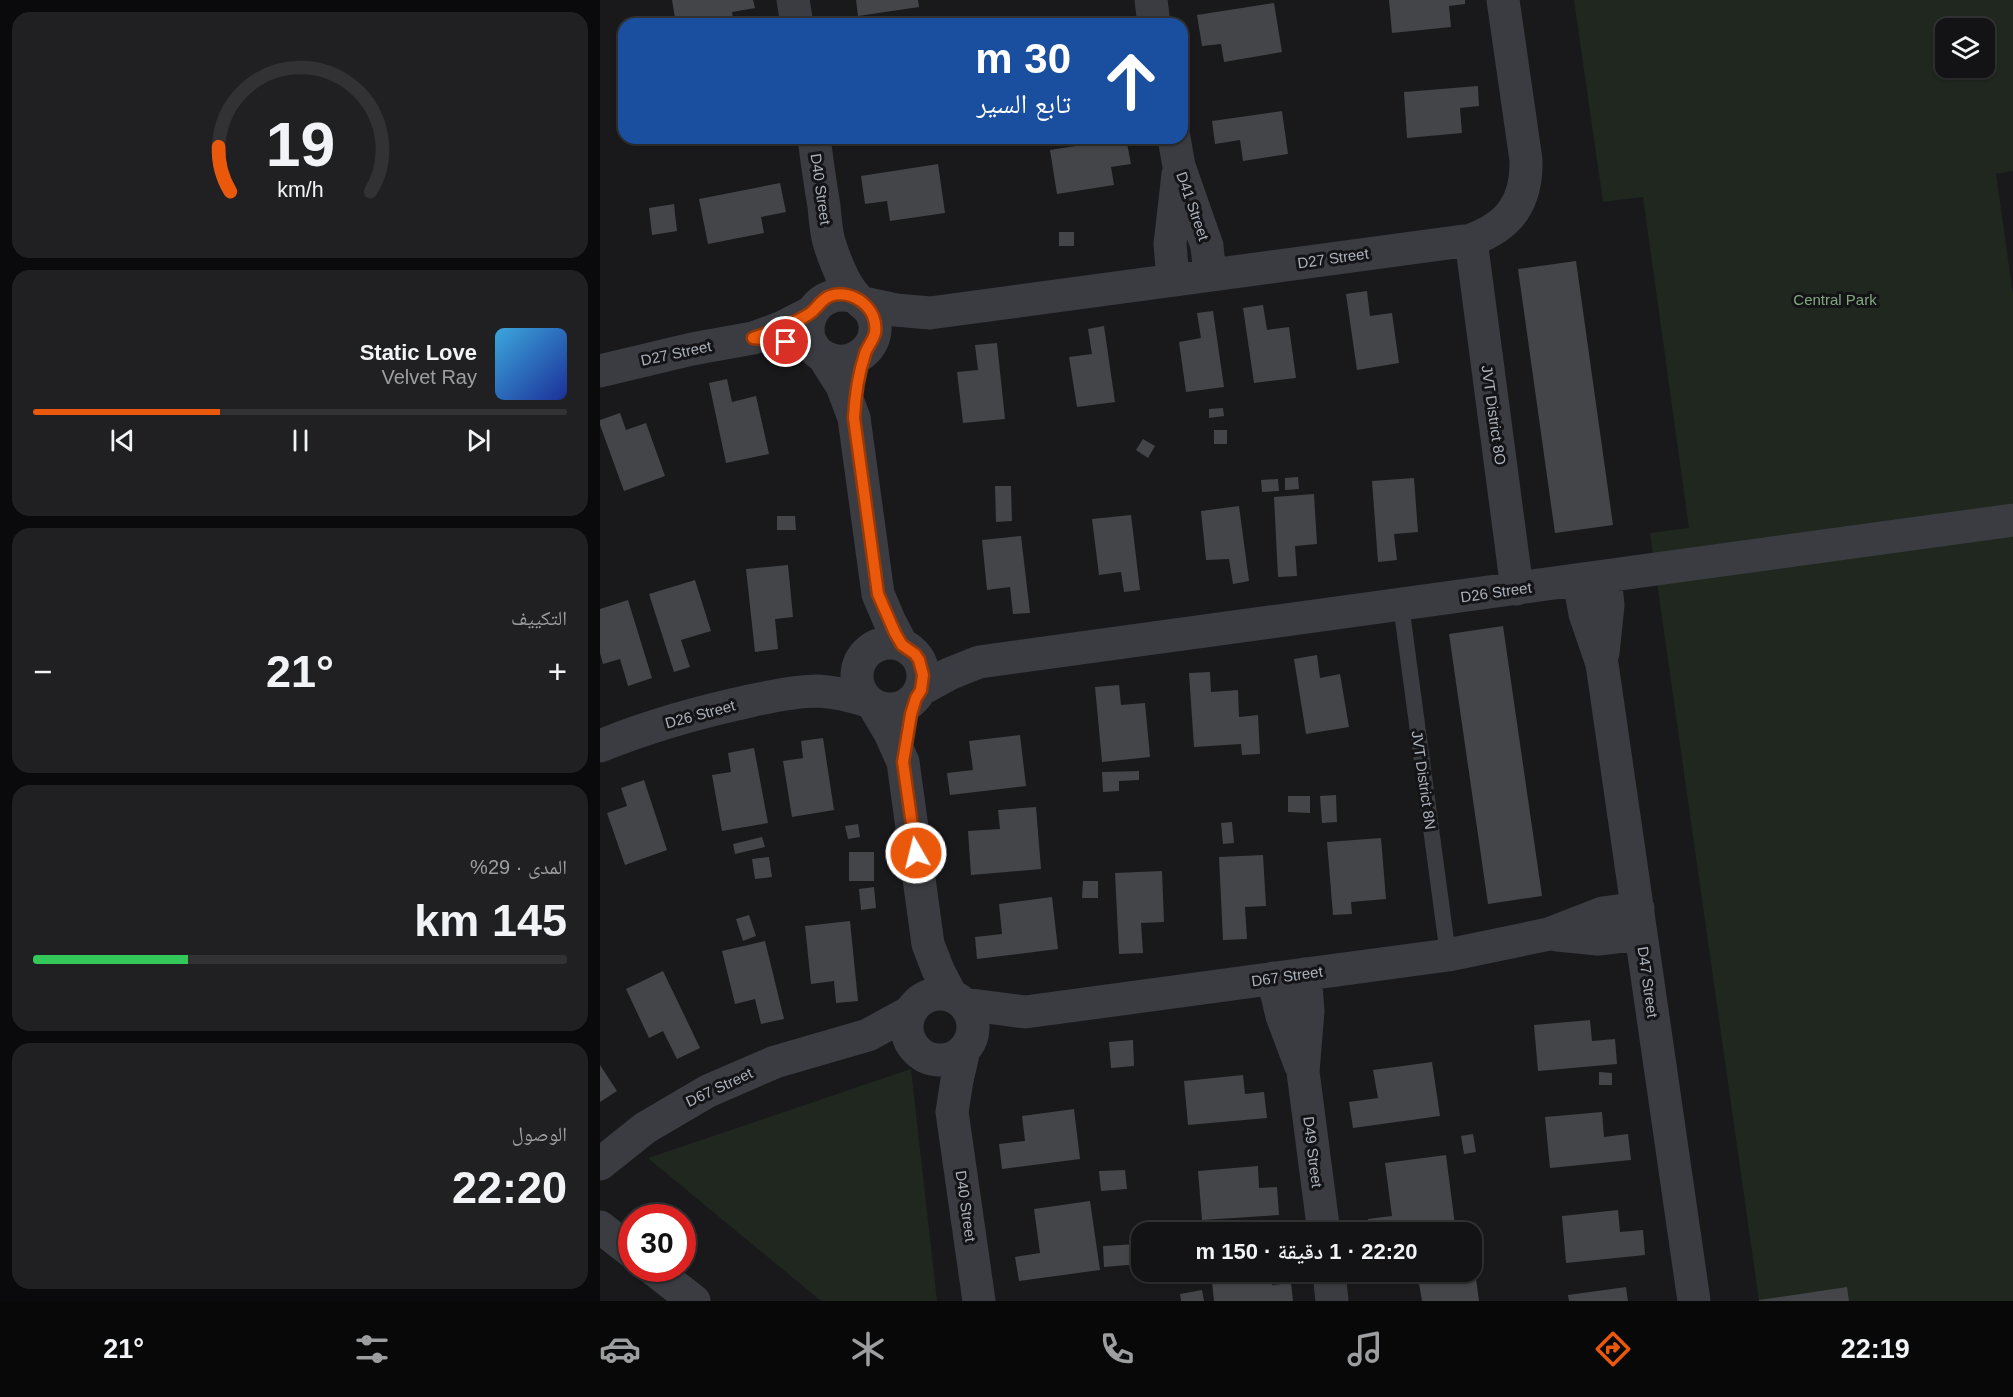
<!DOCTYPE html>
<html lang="ar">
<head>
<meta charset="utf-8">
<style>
  :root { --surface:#131315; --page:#202022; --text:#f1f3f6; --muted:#9d9ea0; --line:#323234; --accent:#ea580c }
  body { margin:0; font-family:Helvetica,"Noto Naskh Arabic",sans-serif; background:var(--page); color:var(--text); direction:rtl; height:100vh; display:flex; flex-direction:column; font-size:22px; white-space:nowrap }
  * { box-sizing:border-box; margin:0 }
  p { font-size:20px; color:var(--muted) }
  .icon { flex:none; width:33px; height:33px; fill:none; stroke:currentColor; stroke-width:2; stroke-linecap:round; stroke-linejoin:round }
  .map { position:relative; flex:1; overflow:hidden; direction:ltr }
  .panel { display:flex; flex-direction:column; gap:12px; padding:12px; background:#0a0a0c; width:600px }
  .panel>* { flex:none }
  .top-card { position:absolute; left:18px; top:18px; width:570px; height:126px; border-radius:18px; box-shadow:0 2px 4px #0004,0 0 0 2px var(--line); direction:rtl; background:#1a4fa0; color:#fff; overflow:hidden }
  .controls { position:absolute; left:1335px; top:18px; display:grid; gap:12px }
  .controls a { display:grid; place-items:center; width:60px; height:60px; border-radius:12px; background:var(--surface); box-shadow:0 2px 4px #0004,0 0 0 2px var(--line); font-size:30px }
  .speed { position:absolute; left:18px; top:1204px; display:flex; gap:12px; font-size:30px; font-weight:700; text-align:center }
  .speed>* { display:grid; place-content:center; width:78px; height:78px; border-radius:50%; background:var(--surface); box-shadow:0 2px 4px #0004,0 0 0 2px var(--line); line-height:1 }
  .speed .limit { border:9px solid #d22; background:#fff; color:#111 }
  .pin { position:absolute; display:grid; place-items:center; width:51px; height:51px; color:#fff; margin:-26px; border:3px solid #fff; border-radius:50%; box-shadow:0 2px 6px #0007 }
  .me { position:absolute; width:66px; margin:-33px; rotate:352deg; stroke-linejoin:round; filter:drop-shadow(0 0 4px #0008) }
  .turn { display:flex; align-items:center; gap:21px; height:126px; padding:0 18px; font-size:27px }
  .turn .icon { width:78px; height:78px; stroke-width:2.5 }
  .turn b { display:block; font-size:42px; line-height:51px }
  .big { font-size:45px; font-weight:600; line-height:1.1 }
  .panel .tile { flex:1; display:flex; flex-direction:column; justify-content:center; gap:9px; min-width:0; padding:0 21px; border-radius:18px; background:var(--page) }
  .panel .dial { align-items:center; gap:0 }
  .dial svg { height:156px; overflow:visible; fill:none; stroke:var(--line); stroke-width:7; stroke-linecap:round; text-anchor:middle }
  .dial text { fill:var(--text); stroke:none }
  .song { display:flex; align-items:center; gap:18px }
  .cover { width:72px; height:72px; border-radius:9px; background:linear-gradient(135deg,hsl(200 70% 55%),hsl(230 70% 35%)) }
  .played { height:6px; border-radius:3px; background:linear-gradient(90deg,var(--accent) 35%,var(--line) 35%) }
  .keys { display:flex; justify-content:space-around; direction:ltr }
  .heat { display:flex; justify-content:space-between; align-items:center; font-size:33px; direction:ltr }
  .charge { height:9px; border-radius:4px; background:linear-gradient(90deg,#34c759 29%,var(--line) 0) }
  .trip { position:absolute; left:531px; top:1222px; width:351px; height:60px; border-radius:18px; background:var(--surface); box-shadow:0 2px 4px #0004,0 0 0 2px var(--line); font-weight:600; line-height:60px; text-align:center; direction:rtl }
  .tab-bar { display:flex; height:96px; justify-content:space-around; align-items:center; background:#080808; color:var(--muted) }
  .tab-bar .icon { width:42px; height:42px }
  .tab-bar .selected { color:var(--accent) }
  .tab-bar b { font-size:27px; color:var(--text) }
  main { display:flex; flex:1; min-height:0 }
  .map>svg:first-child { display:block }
  .green { fill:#1f271f; fill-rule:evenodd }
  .building { fill:#434549 }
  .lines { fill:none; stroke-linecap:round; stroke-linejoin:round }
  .service { stroke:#3a3c41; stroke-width:16 }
  .minor { stroke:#3a3c41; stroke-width:33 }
  .route-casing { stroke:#983908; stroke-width:15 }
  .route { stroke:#ea580c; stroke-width:10 }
  .labels { text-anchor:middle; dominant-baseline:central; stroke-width:6; stroke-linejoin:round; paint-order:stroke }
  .street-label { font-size:15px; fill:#abb2bc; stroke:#141417 }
  .park-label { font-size:15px; fill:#82a881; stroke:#141417 }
</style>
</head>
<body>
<main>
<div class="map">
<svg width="1413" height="1301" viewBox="0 0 1413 1301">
  <rect width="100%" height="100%" fill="#19191c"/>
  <path class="green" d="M974,0H1413V171L1396,174L1413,294V1301H1159L1050,533L1089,528L1043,197L1003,202ZM1346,28H1384V68H1346Z
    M311,1069L337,1301H221L48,1158Z"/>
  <path class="building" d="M72,0H153L155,8L132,12L134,24H76Z
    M256,0H318L319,7L258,16Z
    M789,0H865V4L849,6L851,27L792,33Z
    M674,3L682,52L624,62L621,44L602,46L597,15Z
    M878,86L879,106L860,108L862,133L807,138L804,92Z
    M682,111L688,154L643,161L640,140L615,144L612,121Z
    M526,138L531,164L511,167L514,185L457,194L450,150Z
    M338,164L345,213L290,221L287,201L265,204L261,176Z
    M180,183L186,212L161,217L164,233L108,244L99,199Z
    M74,204L77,231L52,235L49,208Z
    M459,232H474V246H459Z
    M976,261L1013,525L955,533L918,269Z
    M767,291L770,316L792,313L799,363L757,370L746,294Z
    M663,305L667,330L689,327L696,378L654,383L643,308Z
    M613,311L624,387L586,392L579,342L601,338L597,313Z
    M504,326L515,402L477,407L469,357L492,354L488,329Z
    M397,343L405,419L363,423L357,372L378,370L375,345Z
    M127,379L132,402L156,396L169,454L126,463L109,383Z
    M623,408L624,416L609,418V409Z
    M20,413L26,430L46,423L65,476L24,491L0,425V420Z
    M614,430H627V444H614Z
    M543,439L555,446L548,458L536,450Z
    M698,477L699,489L685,490V478Z
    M814,478L818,532L794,534L797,560L778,562L772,481Z
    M678,479L679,491L662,492L661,480Z
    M395,486H411L412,521L396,522Z
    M714,494L717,544L695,546L697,576L678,577L674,497Z
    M639,506L649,581L633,584L629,559L606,560L601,511Z
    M531,515L540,590L524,592L521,572L499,575L492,519Z
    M177,516H195L196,530H177Z
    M421,536L430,613L413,614L410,587L387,590L382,540Z
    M188,565L193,617L175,619L178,649L155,652L146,569Z
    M95,580L111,631L81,640L90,667L74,672L49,594Z
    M28,600L52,678L28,686L20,659L3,664L0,653V609Z
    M903,626L942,896L888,904L849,634Z
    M717,655L720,678L740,674L749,727L706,734L694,659Z
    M610,672L611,692L638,690L639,717L658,715L660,754L642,755L641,744L594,747L589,673Z
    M519,685L521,705L545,703L550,757L502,762L495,687Z
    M420,735L426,786L350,795L347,773L373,770L369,741Z
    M223,738L234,810L192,817L183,761L203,758L201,741Z
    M154,748L168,823L122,831L112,775L131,772L128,753Z
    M539,771V780L519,781V791L503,792L502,772Z
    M44,780L67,850L25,865L7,813L27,806L21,788Z
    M736,795L737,822L722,823L720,796Z
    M688,796H710V813L688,812Z
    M436,807L441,869L371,875L368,831L400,829L398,810Z
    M632,822L634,843L623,844L621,823Z
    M258,824L260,837L248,839L245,826Z
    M162,837L165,847L135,854L133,844Z
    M781,838L786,899L751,902L752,914L733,915L727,842Z
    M249,852H274V881H249Z
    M663,855L666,906L645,907L647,939L623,940L619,857Z
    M169,857L172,877L155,879L152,859Z
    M562,871L564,922L541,923L543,953L519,954L515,873Z
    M483,881H498V898H482Z
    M274,887L276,908L261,910L259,889Z
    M452,897L458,949L377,959L375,937L402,934L399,904Z
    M149,915L156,936L143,941L136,919Z
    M250,921L258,1001L236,1003L234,981L211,984L205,926Z
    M165,941L184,1019L161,1024L155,999L135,1004L122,951Z
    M63,971L100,1048L77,1059L63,1031L49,1038L26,989Z
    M990,1020L992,1041L1015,1039L1017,1064L938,1071L934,1025Z
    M533,1040L534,1066L511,1068L509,1042Z
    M832,1062L840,1116L753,1128L749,1102L778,1098L773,1070Z
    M0,1065L17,1091L0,1102Z
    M999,1072L1012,1073V1085H999Z
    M643,1075L645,1094L664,1092L667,1118L588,1125L584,1081Z
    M474,1109L480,1159L402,1169L399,1144L425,1141L422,1116Z
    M1002,1112L1004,1137L1028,1134L1031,1160L950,1168L945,1117Z
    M873,1134L876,1152L864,1154L861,1136Z
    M846,1155L856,1233H769L768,1219L792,1216L785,1163Z
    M658,1166L659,1188L677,1187L679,1215L602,1220L598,1171Z
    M525,1170L527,1189L501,1191L499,1171Z
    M490,1201L500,1270L419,1281L415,1257L440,1253L434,1209Z
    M1018,1210L1020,1232L1043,1230L1045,1255L966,1263L962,1216Z
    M538,1244L539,1264L504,1267L503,1246Z
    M872,1271H875L879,1301H822L818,1278Z
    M611,1272H671L672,1285L691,1283L693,1301H614Z
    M1026,1287L1028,1301H969L968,1295Z
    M1247,1287L1249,1301H1159V1300Z
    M602,1290L604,1301H581L580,1294Z"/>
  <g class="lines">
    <path class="service" d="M801,605L848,955"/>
    <path class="minor" d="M193,0L197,24
      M551,0L554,24
      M214,138C217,161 220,183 224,206C225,218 226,231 229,242C234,258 244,284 255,296C264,307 273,308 275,325C277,348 254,366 232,360C190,348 207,283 255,297
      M574,138L579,166L607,246L610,275
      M871,240L917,589
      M573,279L570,244L578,174
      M263,303L296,310L330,313L871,240C910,226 927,202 926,160L903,0
      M223,356L242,386L254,418L278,594L289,620L302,645
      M0,371L92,349L153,338L183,327L212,312
      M979,581L985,614L1002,664L1094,1301
      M257 676a33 33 0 1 1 66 0a33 33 0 1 1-66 0Z
      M1003,653L1008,605L1005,577
      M320,690L349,674L379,662L1413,520
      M274,706L290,733L303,762L328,944L338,970L351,995
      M0,746C49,726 99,712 150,701C172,696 196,691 218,691C236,692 252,696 268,701
      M957,935L998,939L1041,934
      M705,974L708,1011L703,1072L724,1233
      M673,978L682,1016L700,1064
      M307 1027a33 33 0 1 1 66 0a33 33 0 1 1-66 0Z
      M364,1004L425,1012L848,955L949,934L1003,913L1038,908
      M364,1050L357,1080L352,1112L379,1301
      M0,1164L45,1128L108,1091L175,1062L268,1035L310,1012
      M0,1227L32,1252
      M53,1269L94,1301
      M729,1272L732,1301"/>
  </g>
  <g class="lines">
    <g class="route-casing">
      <path id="route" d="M186,342L153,338C172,331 192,325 209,314C217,309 220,300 230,296C253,288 279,309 275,333C273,341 267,347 265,354C258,375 255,396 254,418L278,594L295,633L302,645L315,654L319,660L323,675L321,690L316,698L311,714L303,762L316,853"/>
    </g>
    <use href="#route" class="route"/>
  </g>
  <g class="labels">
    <g class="street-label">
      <text transform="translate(221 189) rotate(82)">D40 Street</text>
      <text transform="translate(593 206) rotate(71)">D41 Street</text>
      <text transform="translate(733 258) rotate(-8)">D27 Street</text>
      <text transform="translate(76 353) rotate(-12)">D27 Street</text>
      <text transform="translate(894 415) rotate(82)">JVT District 8O</text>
      <text transform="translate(896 592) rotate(-8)">D26 Street</text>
      <text transform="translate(100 714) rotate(-15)">D26 Street</text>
      <text transform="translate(824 780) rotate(82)">JVT District 8N</text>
      <text transform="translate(687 976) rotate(-8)">D67 Street</text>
      <text transform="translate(1048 982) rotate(82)">D47 Street</text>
      <text transform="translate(119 1087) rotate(-25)">D67 Street</text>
      <text transform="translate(713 1152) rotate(83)">D49 Street</text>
      <text transform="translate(366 1206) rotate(82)">D40 Street</text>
    </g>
    <g class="park-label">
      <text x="1235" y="299">Central Park</text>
    </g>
  </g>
</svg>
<div class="controls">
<a><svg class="icon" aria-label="layers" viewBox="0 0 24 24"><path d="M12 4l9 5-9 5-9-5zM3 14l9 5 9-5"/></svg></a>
</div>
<div class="speed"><div class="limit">30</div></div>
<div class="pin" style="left:186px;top:342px;background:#d93025"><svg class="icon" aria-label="arrive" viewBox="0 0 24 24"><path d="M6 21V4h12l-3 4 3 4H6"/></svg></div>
<svg class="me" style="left:316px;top:853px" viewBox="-20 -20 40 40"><circle r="17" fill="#ea580c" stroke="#fff" stroke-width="3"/><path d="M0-11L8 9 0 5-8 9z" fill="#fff"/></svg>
<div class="trip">22:20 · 1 دقيقة · 150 m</div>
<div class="top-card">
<div class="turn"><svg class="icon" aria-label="ahead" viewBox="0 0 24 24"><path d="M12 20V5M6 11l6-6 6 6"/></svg><div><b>30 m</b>تابع السير</div></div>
</div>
</div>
<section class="panel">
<div class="tile dial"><svg viewBox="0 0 100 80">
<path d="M14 69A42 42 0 1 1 86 69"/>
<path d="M14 69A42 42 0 0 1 8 46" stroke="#ea580c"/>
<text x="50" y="56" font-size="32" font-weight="700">19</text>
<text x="50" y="72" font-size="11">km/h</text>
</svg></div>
<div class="tile">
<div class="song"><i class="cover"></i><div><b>Static Love</b><p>Velvet Ray</p></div></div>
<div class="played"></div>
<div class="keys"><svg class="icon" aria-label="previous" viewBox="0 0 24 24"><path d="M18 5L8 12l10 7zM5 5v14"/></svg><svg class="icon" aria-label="pause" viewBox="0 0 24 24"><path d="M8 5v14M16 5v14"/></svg><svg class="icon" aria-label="next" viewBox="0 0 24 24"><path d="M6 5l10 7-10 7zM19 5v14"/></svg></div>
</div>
<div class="tile"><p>التكييف</p>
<div class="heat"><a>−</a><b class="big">21°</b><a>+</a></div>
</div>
<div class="tile"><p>المدى · 29%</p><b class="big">145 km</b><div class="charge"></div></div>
<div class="tile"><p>الوصول</p><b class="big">22:20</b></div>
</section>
</main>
<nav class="tab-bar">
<b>22:19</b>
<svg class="icon selected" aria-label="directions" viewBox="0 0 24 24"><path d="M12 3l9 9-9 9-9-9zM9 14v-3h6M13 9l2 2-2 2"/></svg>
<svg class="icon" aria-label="music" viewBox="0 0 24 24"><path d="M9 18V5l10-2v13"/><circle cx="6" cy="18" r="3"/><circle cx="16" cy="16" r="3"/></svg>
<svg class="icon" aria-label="phone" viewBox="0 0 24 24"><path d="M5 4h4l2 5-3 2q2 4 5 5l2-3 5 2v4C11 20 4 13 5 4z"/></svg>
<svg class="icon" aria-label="climate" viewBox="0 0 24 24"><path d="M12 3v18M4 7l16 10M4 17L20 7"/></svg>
<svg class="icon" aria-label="car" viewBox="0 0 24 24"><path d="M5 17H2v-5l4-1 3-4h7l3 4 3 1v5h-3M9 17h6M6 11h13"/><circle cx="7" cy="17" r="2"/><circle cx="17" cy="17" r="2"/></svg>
<svg class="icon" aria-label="filters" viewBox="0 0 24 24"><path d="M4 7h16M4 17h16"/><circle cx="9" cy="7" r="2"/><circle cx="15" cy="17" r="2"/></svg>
<b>21°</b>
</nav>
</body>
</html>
